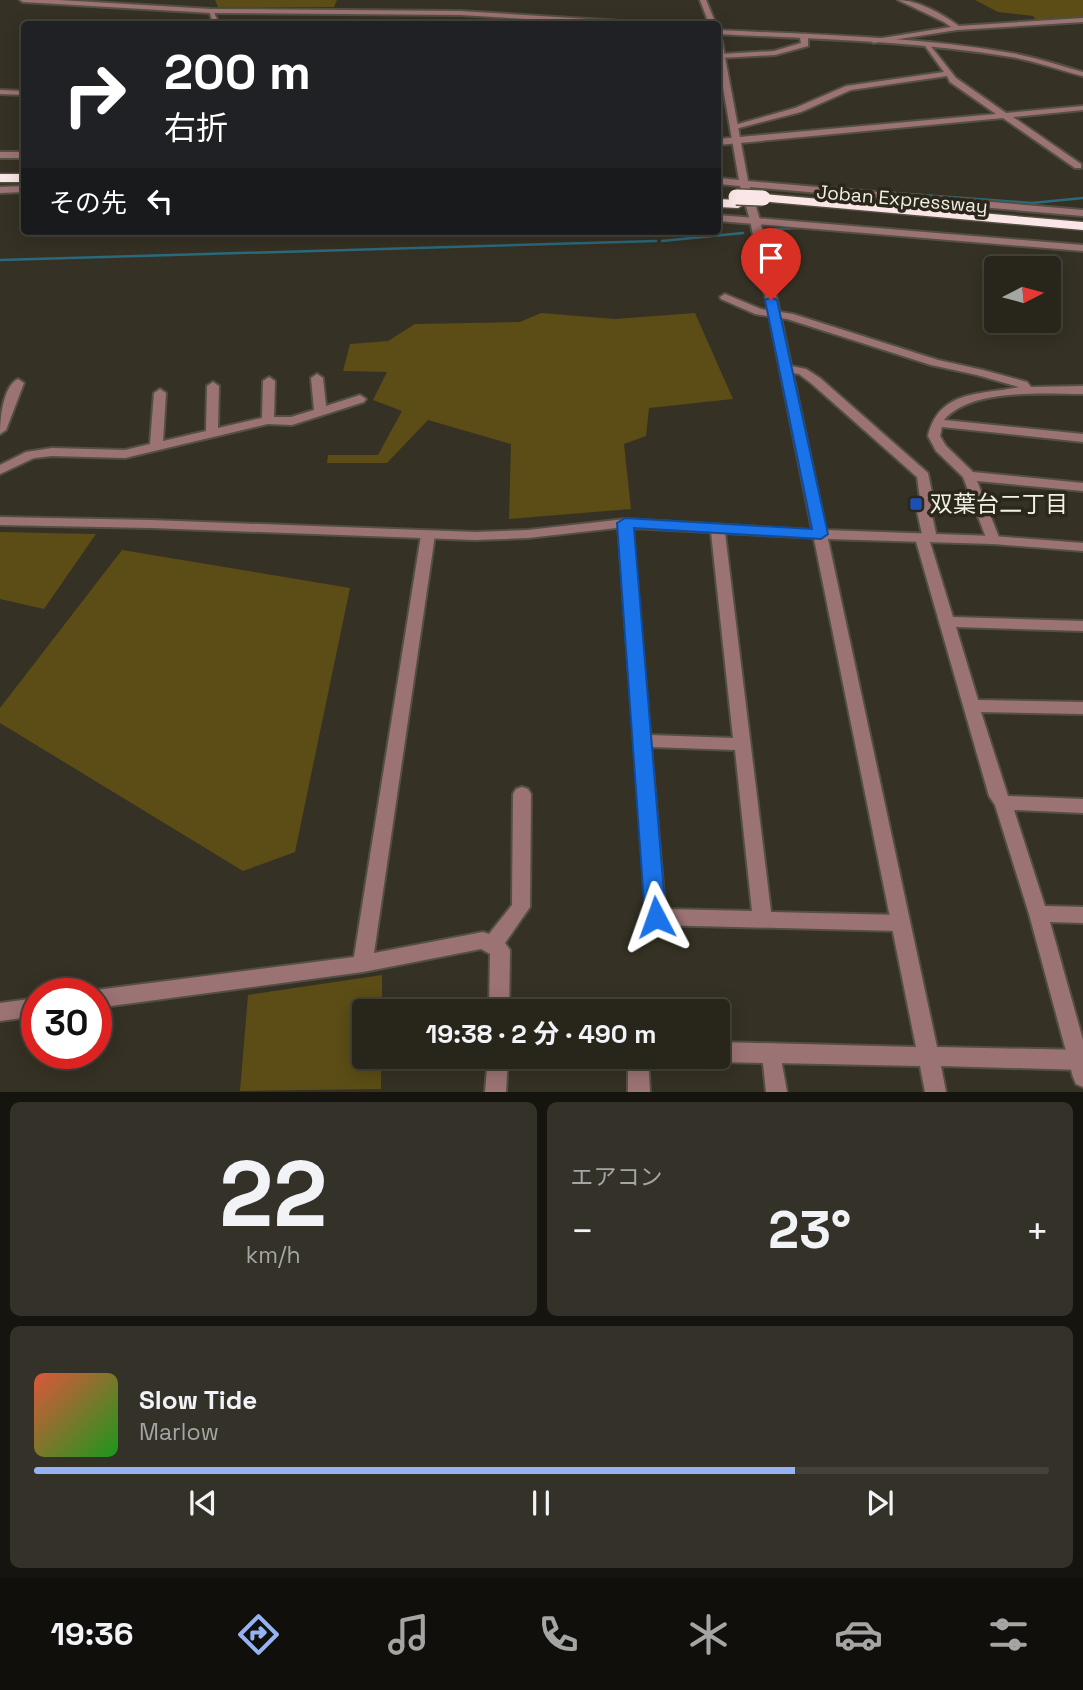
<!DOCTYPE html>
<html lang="ja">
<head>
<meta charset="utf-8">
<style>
  :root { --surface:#28251b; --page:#343128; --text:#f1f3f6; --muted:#a5a5a3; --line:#44423a; --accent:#95b2f1 }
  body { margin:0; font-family:"Space Grotesk","Noto Sans JP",sans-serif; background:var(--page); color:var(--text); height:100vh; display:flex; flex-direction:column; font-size:26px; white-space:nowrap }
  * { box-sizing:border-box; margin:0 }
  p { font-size:23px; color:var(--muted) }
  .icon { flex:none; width:38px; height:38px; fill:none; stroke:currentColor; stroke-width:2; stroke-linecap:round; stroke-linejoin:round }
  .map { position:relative; height:1092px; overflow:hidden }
  .sheet { display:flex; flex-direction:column; gap:10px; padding:10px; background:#16140f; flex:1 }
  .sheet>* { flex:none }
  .hud { position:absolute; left:21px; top:21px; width:700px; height:214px; border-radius:7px; box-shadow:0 4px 18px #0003,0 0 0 2px var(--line); background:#202124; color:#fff; overflow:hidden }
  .needle { width:46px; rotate:84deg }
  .controls { position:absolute; left:984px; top:256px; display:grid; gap:14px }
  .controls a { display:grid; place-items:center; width:77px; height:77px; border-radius:7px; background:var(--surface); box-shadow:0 4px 18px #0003,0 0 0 2px var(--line); font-size:35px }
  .speed { position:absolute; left:21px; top:978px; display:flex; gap:14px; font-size:35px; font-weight:700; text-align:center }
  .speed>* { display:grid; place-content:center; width:91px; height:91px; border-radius:50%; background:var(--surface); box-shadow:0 4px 18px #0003,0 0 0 2px var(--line); line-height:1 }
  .speed .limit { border:10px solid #d22; background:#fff; color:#111 }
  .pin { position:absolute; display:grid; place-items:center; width:60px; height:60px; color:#fff; margin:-72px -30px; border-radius:50% 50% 50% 0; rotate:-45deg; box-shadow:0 0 7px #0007 }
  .pin .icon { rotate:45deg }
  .me { position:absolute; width:77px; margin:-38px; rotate:356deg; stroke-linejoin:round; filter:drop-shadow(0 0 5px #0008) }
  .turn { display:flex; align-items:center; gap:24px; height:147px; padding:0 28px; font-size:32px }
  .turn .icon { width:91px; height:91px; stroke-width:2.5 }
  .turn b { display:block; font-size:49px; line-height:60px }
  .then { display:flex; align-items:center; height:66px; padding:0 28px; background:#0003; gap:14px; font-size:26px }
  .big { font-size:52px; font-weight:700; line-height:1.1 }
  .sheet .widget { flex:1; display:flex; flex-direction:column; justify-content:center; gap:10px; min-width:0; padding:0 24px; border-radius:10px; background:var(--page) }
  .sheet .dial { align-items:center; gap:0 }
  .dial b { font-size:91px; line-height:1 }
  .song { display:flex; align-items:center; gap:21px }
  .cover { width:84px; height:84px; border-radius:10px; background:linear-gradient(135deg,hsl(10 70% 55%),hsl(120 70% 35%)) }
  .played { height:7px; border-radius:4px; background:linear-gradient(90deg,var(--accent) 75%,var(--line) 75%) }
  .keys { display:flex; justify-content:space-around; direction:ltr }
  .heat { display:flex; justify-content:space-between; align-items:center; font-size:38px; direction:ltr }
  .sheet .tiles { flex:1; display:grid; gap:10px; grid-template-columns:1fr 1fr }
  .widget:last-child { grid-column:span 2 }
  .trip { position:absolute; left:352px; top:999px; width:378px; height:70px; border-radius:7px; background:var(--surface); box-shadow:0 4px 18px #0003,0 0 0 2px var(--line); font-weight:700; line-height:70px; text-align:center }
  .tabs { display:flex; height:112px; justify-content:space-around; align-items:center; background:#100f0b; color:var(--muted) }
  .tabs .icon { width:49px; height:49px }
  .tabs .current { color:var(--accent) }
  .tabs b { font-size:32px; color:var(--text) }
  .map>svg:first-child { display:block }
  .green { fill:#5b4d15 }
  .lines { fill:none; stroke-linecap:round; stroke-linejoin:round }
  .stream { stroke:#2b6a7c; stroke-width:2.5 }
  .minor-casing { stroke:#534f43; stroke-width:4 }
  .tertiary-casing { stroke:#534f43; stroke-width:4 }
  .motorway-casing { stroke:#534f43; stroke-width:3 }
  .minor { fill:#9c7375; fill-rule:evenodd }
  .tertiary { fill:#9c7375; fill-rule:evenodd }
  .motorway { fill:#fbe6e7; fill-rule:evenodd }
  .motorway-bridge-casing { stroke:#534f43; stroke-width:18; stroke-linecap:butt }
  .motorway-bridge { stroke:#fbe6e7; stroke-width:15 }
  .route { fill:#1a73e8; stroke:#114b97; stroke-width:2 }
  .transit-dot { fill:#1a4fb4; stroke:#2b271a; stroke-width:2.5 }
  .labels { text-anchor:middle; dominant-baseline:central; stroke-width:7; stroke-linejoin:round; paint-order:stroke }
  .far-street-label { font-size:19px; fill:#f1efe6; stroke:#2b271a }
  .poi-label { font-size:23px; fill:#f1efe6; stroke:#2b271a; text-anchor:start }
</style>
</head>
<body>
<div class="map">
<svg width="1083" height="1092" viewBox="0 0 1083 1092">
  <rect width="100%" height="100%" fill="#353124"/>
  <path class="green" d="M215,0H337L334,7H218Z
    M975,0H1083V19L1036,20L1033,16L998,12Z
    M541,313L615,319L695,313L733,399L649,408L646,436L624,444L631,509L509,519L511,444L428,420L387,463H327L328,455H378L402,411L373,400L387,372L343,371L350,344L388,341L415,324L520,322Z
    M0,532L96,534L44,609L0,599Z
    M122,550L350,588L295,852L243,871L0,723V708Z
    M382,975V1011L364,1012V1057H381V1089L240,1091L248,995Z"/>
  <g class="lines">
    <path class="stream" d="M854,190L1032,203L1083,198
      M770,230L808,227
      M662,241L743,233
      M0,260L656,241"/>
    <g class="minor-casing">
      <path id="minor" d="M898,0C917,0 943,14 959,26L1083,18V22L957,30L873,43L872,41L876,39L951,27L944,22Z
        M209,10H213L219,24H213Z
        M804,36L808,38V46L775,55L721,58L718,56L721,54L774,51L801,43L800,38Z
        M929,44L956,78L1006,113L1083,106V110L1013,117L1081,164V168H1075L1003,118L718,145V139L996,114L950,82L947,76L851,90L801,112L735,129L731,126L795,108L846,86L944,72L925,46Z
        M0,90L24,91V95L0,94Z
        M24,186V192L0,193V187Z
        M718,215L1083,245V251L718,221Z
        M725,294L761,309L793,314L938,360L983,370L1027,382L1031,387L1083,386V394C1044,394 971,388 944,420L1083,434V442L942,427L940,436L946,446L973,472L1083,483V491L977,481L1000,540L993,544L988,543L963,477L936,451L928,436C939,389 982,395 1019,387L977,375L931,365L787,319L755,314L721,299L720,297Z
        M786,365L806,369L820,378L928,473L934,503L930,506L937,538L930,542L953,617L1083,621V631L956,627L978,700L1083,702V714L981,712L1008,796L1083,799V813L1014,810L1045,906L1083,907V923L1050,922L1083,1040V1087L1076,1084L1073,1077L1029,914L995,805L989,796L915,538L922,534L915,503L920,499L917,477L812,384L799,374L782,371V367Z
        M317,374L323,378L326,406L360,395L366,399L364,402L292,425L268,424L125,458L52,456L34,458L0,474V465L26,452L52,448L125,450L150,444L154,393L160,389L166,393L163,441L206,431L207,386L213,382L219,386L218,428L262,418L263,381L269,377L275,381L274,417H291L314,410L311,378Z
        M18,379L24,383L6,430L0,434C0,419 3,386 18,379Z
        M625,519L826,531L828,534L821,538L725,533L771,912L900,915L907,917L909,923L907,929L900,931L656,925L649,923L647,917L618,523ZM632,528L711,532L733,738L650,735ZM651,747L735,750L752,911L665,909Z
        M428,531L435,535L374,953L483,932L489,934L512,905L513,794L516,789L522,787L528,789L531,794L530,907L505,943L510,950L509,1012H489L490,954L481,949L363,972L96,1008V994H88L96,990L354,957L421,535Z
        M37,998V1016L0,1021V1003Z
        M772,1044L779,1047L787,1092H766L762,1054L765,1047Z
        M628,1057H648L650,1092H628Z"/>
    </g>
    <g class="tertiary-casing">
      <path id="tertiary" d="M20,0H59L211,9L460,11L637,22L641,24H610L460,15L211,13L23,2Z
        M700,0H706L716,24H709Z
        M718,30C816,35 914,36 1011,53C1035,57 1059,65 1083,72V76C1059,70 1035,61 1011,57C914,41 816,39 718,34Z
        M718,39L722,41L748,181L1083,210V216L750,187L760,220L826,530L993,536L1083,543V551L993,544L828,539L937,1047L1083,1050V1070L941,1066L946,1092H925L920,1066L718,1062L710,1057H718V1042L916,1047L750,220L740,186L718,184V178L739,180L718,59Z
        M0,152H24V158H0Z
        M0,517L151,520L475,532L528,530L625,519L632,523L625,527L528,538L475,540L151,528L0,525Z
        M488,1057H508L506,1092H485Z"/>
    </g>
    <g class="motorway-casing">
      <path id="motorway" d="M0,174H24V182H0Z
        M763,194L1083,222V230L758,201V195Z
        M718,199L738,200L745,204L738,208L718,207Z"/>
    </g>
    <use href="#minor" class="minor"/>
    <use href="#tertiary" class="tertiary"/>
    <use href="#motorway" class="motorway"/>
    <g class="motorway-bridge-casing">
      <path id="motorway-bridge" d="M736,197L763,198"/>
    </g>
    <use href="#motorway-bridge" class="motorway-bridge"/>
  </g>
  <path class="route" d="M771,297L777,300L828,534L821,539L634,528L666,917L663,923L656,926L648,923L645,917L617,523L625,518L812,529L765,300Z"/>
  <rect class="transit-dot" x="909" y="497" width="14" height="14" rx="3.5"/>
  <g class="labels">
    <g class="far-street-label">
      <text transform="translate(902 199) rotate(5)">Joban Expressway</text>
    </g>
    <g class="poi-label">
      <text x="930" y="504">双葉台二丁目</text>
    </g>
  </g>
</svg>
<div class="controls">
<a><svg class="needle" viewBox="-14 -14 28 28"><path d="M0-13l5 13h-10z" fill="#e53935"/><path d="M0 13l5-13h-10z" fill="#a5a5a3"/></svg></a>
</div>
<div class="speed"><div class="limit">30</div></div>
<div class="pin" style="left:771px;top:300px;background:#d93025"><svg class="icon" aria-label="arrive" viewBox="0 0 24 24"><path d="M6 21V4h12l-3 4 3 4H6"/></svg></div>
<svg class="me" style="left:656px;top:917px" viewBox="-20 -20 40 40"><path d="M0-17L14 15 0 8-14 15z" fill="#1a73e8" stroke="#fff" stroke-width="4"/></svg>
<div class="trip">19:38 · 2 分 · 490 m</div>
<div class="hud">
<div class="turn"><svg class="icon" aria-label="right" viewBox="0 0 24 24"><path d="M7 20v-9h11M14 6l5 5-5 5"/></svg><div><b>200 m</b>右折</div></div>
<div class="then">その先<svg class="icon" aria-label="left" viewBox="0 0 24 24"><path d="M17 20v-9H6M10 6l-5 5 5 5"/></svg></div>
</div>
</div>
<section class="sheet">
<div class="tiles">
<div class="widget dial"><b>22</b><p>km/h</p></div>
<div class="widget"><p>エアコン</p>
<div class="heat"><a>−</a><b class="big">23°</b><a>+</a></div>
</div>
<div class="widget">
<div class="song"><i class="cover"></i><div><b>Slow Tide</b><p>Marlow</p></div></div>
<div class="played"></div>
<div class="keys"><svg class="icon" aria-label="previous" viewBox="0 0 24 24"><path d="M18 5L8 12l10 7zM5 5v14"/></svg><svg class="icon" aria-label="pause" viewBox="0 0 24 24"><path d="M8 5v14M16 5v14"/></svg><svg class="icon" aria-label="next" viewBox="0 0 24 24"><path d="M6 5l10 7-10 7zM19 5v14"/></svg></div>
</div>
</div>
</section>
<nav class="tabs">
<b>19:36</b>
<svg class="icon current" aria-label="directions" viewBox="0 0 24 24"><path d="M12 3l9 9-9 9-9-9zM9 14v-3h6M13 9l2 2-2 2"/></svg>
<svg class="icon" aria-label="music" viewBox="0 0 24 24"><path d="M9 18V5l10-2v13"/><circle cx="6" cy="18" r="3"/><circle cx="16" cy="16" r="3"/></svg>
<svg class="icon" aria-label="phone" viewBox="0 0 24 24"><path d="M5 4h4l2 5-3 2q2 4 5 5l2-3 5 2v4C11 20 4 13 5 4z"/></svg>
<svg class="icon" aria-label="climate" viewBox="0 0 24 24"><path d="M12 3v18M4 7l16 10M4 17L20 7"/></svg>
<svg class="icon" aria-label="car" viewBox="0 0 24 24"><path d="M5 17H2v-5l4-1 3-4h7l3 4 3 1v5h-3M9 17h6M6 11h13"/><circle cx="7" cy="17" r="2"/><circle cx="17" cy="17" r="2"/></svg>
<svg class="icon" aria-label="filters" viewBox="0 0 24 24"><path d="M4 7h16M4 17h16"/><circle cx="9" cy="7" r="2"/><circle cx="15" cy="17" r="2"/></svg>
</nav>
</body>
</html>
